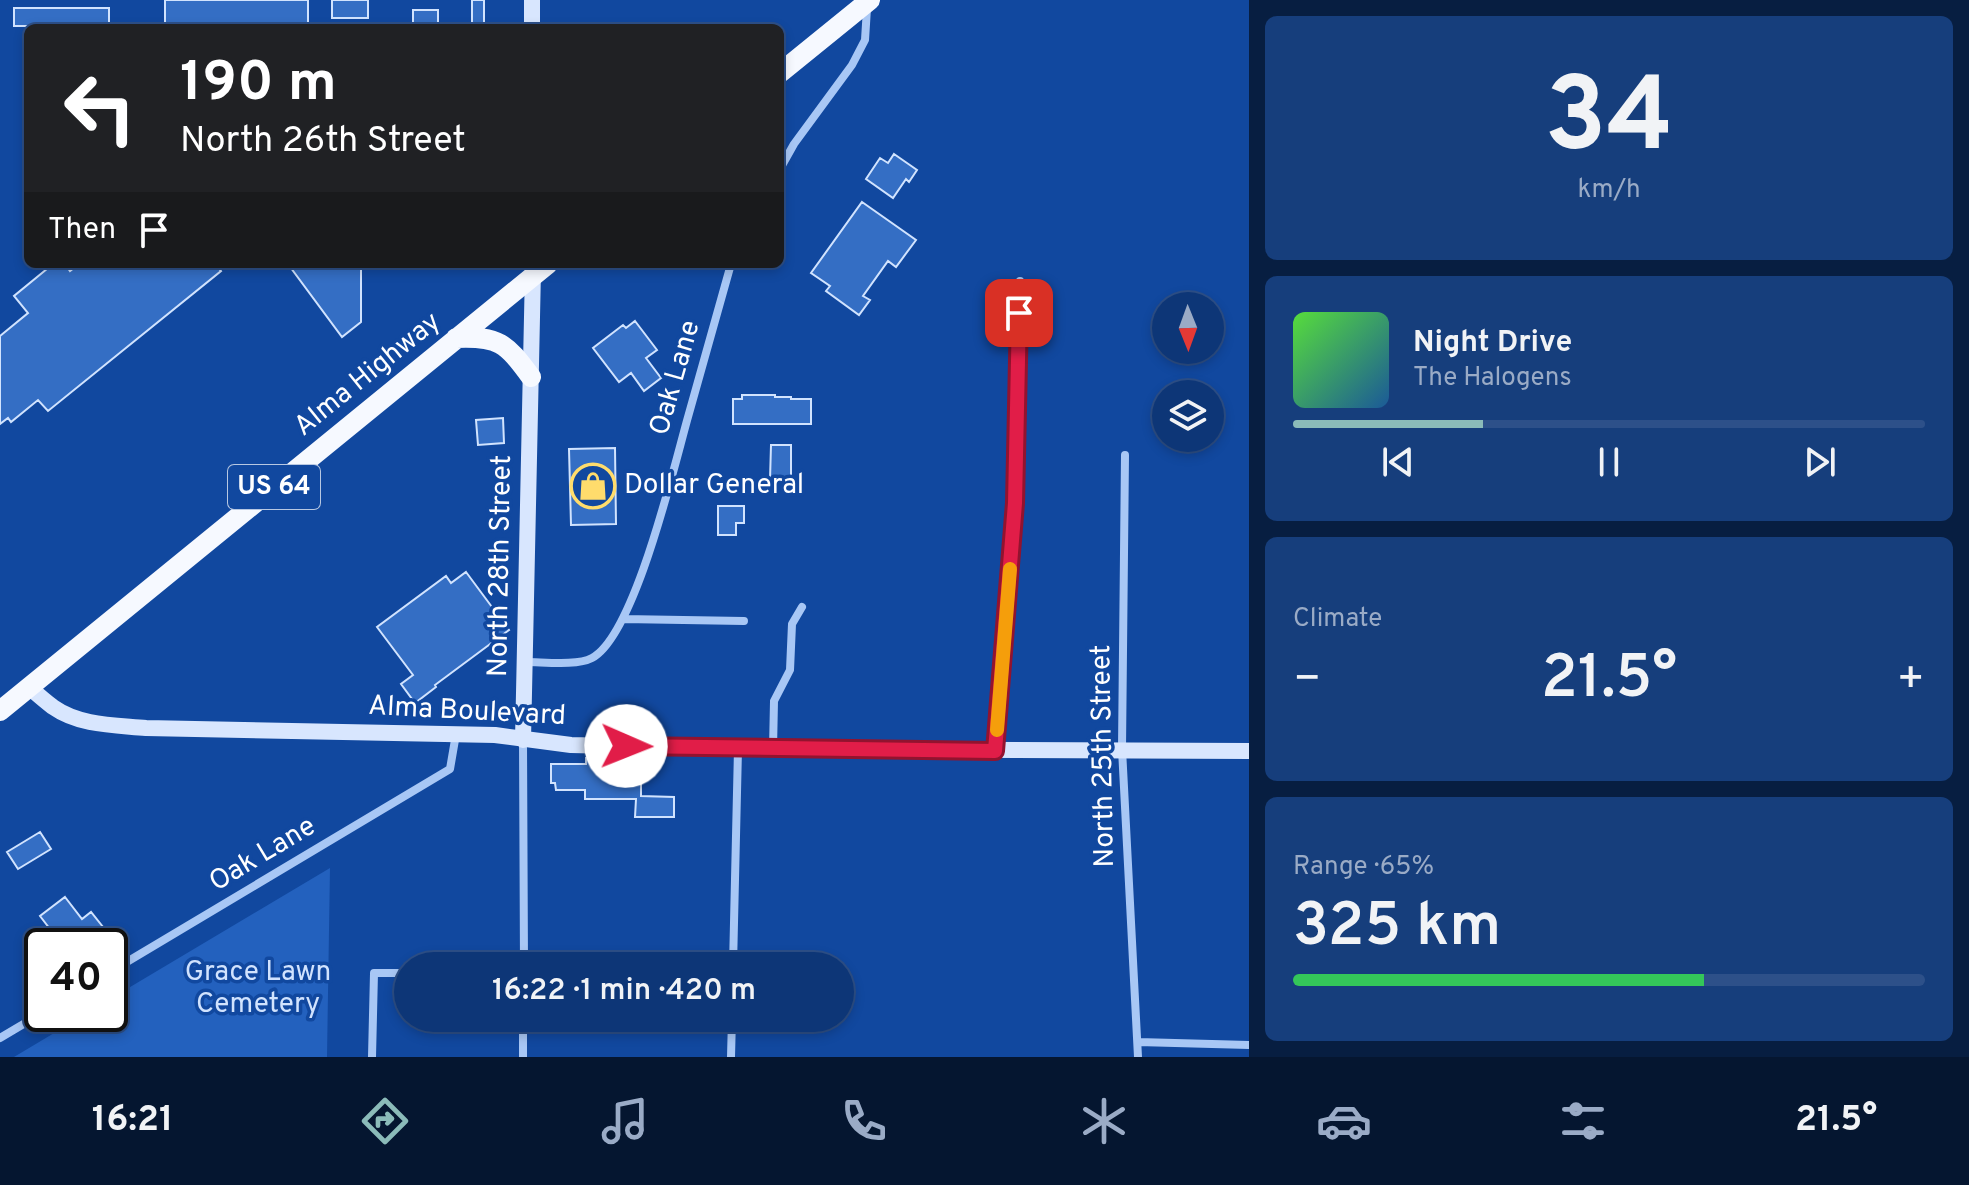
<!DOCTYPE html>
<html lang="en">
<head>
<meta charset="utf-8">
<style>
  :root { --surface:#0d3677; --page:#163e7c; --text:#f1f3f6; --muted:#9aabc6; --line:#2d5089; --accent:#8bbbb9 }
  body { margin:0; font-family:Overpass,sans-serif; background:var(--page); color:var(--text); height:100vh; display:flex; flex-direction:column; font-size:30px; white-space:nowrap }
  * { box-sizing:border-box; margin:0 }
  p { font-size:26px; color:var(--muted) }
  .icon { flex:none; width:44px; height:44px; fill:none; stroke:currentColor; stroke-width:2; stroke-linecap:round; stroke-linejoin:round }
  .map { position:relative; flex:1; overflow:hidden }
  .panel { display:flex; flex-direction:column; gap:16px; padding:16px; background:#071e41; width:720px }
  .panel>* { flex:none }
  .banner { position:absolute; left:24px; top:24px; width:760px; height:244px; border-radius:12px; box-shadow:0 4px 12px #0003,0 0 0 2px var(--line); background:#202124; color:#fff; overflow:hidden }
  .needle { width:52px; rotate:179deg }
  .controls { position:absolute; left:1152px; top:292px; display:grid; gap:16px }
  .controls a { display:grid; place-items:center; width:72px; height:72px; border-radius:50%; background:var(--surface); box-shadow:0 4px 12px #0003,0 0 0 2px var(--line); font-size:40px }
  .speed { position:absolute; left:24px; top:928px; display:flex; gap:16px; font-size:40px; font-weight:700; text-align:center }
  .speed>* { display:grid; place-content:center; width:104px; height:104px; border-radius:50%; background:var(--surface); box-shadow:0 4px 12px #0003,0 0 0 2px var(--line); line-height:1 }
  .speed .limit { border:4px solid #111; border-radius:12px; background:#fff; color:#111 }
  .pin { position:absolute; display:grid; place-items:center; width:68px; height:68px; color:#fff; margin:-34px; border-radius:16px; box-shadow:0 4px 12px #0006 }
  .me { position:absolute; width:88px; margin:-44px; rotate:91deg; stroke-linejoin:round; filter:drop-shadow(0 0 6px #0008) }
  .turn { display:flex; align-items:center; gap:28px; height:168px; padding:0 24px; font-size:36px }
  .turn .icon { width:104px; height:104px; stroke-width:2.5 }
  .turn b { display:block; font-size:56px; line-height:68px }
  .then { display:flex; align-items:center; height:76px; padding:0 24px; background:#0003; gap:16px; font-size:30px }
  .big { font-size:60px; font-weight:600; line-height:1.1 }
  .panel .tile { flex:1; display:flex; flex-direction:column; justify-content:center; gap:12px; min-width:0; padding:0 28px; border-radius:12px; background:var(--page) }
  .panel .dial { align-items:center; gap:0 }
  .dial b { font-size:104px; line-height:1 }
  .song { display:flex; align-items:center; gap:24px }
  .cover { width:96px; height:96px; border-radius:12px; background:linear-gradient(135deg,hsl(110 70% 55%),hsl(210 70% 35%)) }
  .played { height:8px; border-radius:4px; background:linear-gradient(90deg,var(--accent) 30%,var(--line) 30%) }
  .keys { display:flex; justify-content:space-around; direction:ltr }
  .heat { display:flex; justify-content:space-between; align-items:center; font-size:44px; direction:ltr }
  .charge { height:12px; border-radius:6px; background:linear-gradient(90deg,#34c759 65%,var(--line) 0) }
  .trip { position:absolute; left:394px; top:952px; width:460px; height:80px; border-radius:40px; background:var(--surface); box-shadow:0 4px 12px #0003,0 0 0 2px var(--line); font-weight:600; line-height:80px; text-align:center }
  .dock { display:flex; height:128px; justify-content:space-around; align-items:center; background:#051630; color:var(--muted) }
  .dock .icon { width:56px; height:56px }
  .dock .selected { color:var(--accent) }
  .dock b { font-size:36px; color:var(--text) }
  main { display:flex; flex:1; min-height:0 }
  .map>svg:first-child { display:block }
  .green { fill:#2361be }
  .building { fill:#346ec4; stroke:#d1e3fe; stroke-width:2 }
  .lines { fill:none; stroke-linecap:round; stroke-linejoin:round }
  .street { stroke:#a8c7f5; stroke-width:8 }
  .secondary { stroke:#d8e6fe; stroke-width:16 }
  .primary { stroke:#f6f9ff; stroke-width:20 }
  .route-casing { stroke:#92132f; stroke-width:20 }
  .route { stroke:#e11d48; stroke-width:14 }
  .slow { stroke:#f59e0b; stroke-width:14 }
  .labels { text-anchor:middle; dominant-baseline:central; stroke-width:7; stroke-linejoin:round; paint-order:stroke }
  .shield { fill:#11489f; stroke:#b8c8e2; stroke-width:2 }
  .shield-label { font-size:26px; font-weight:bold; fill:#fff }
  .street-label { font-size:28px; fill:#fff; stroke:#11489f }
  .poi-label { font-size:28px; fill:#fff; stroke:#11489f; text-anchor:start }
  .park-label { font-size:28px; fill:#d1e3fe; stroke:#11489f }
</style>
</head>
<body>
<main>
<div class="map">
<svg width="1249" height="1057" viewBox="0 0 1249 1057">
  <rect width="100%" height="100%" fill="#11489f"/>
  <path class="green" d="M330,868L327,1057H14L86,1014H110V999Z"/>
  <path class="building" d="M165,0H308V24L165,25Z
    M332,0H368V18H332Z
    M472,0H484V28H472Z
    M14,8H109V26H14Z
    M413,10H438V28H413Z
    M894,154L917,170L909,182L906,179L893,198L866,179L880,158L888,163Z
    M862,202L916,240L896,267L888,261L863,296L870,300L859,315L826,291L830,286L811,273Z
    M53,264H65L70,271L79,264H215L221,271L48,411L38,400L11,422L8,418L0,424V336L28,313L14,296Z
    M288,264H361V322L342,337Z
    M635,321L657,350L646,358L661,378L644,391L631,373L619,382L593,348L623,325L626,328Z
    M742,395H775V397H791V399H811V424H733V399H742Z
    M503,418L504,443L478,445L476,420Z
    M771,445H791V480H770Z
    M615,448L616,524L571,525L569,449Z
    M718,506H744V523H736V535H718Z
    M466,572L509,630L435,685L436,687L415,703L401,684L413,675L377,627L446,576L451,583Z
    M586,758H641V796L674,797V817H635L636,799H585V790H556L555,783H551V764H586Z
    M40,832L51,849L18,869L7,852Z
    M65,897L82,919L91,912L111,937L99,946H63L40,916Z"/>
  <g class="lines">
    <path class="street" d="M780,169L794,144L852,65L865,40L867,8
      M1125,455L1122,749L1138,1057
      M623,619L744,621
      M526,662C544,662 577,666 592,658C635,635 674,466 688,417C702,366 717,315 731,264
      M523,741L524,966
      M773,749L774,701L790,670L792,624L802,607
      M995,751L1015,503L1020,281
      M733,966L738,749
      M110,972L450,769L456,734
      M0,1038L42,1013
      M1138,1042L1249,1045
      M372,1057L374,973H408
      M523,1057V1018
      M731,1057L732,1018"/>
    <path class="secondary" d="M532,0V28
      M29,687C37,694 45,701 53,707C80,726 115,725 146,728L495,735L571,745L738,749L1249,751
      M523,740L533,270"/>
    <path class="primary" d="M780,73L870,0
      M456,338C499,336 506,343 531,377
      M0,711L548,264"/>
  </g>
  <g class="lines">
    <g class="route-casing">
      <path id="route" d="M626,746L995,751L1015,503L1019,313"/>
    </g>
    <use href="#route" class="route"/>
    <path class="slow" d="M997,730L1010,569"/>
  </g>
  <defs>
    <g id="shop-ring" transform="scale(2.3)"><circle r="9.5" fill="#11489f" stroke="#ffdc6c" stroke-width="1.5"/><path d="M-5-2.5h2.3a2.7 3.5 0 0 1 5.4 0H5L5.5 6h-11ZM-1.5-2.5h3a1.5 2.3 0 0 0-3 0Z" fill="#ffdc6c"/></g>
  </defs>
  <g fill-rule="evenodd">
    <use href="#shop-ring" x="593" y="486"/>
  </g>
  <g class="labels">
    <rect class="shield" x="228" y="465" width="92" height="44" rx="6"/>
    <g class="shield-label">
      <text x="274" y="487">US 64</text>
    </g>
    <g class="street-label">
      <text transform="translate(368 375) rotate(-39)">Alma Highway</text>
      <text transform="translate(676 378) rotate(-74)">Oak Lane</text>
      <text transform="translate(501 566) rotate(-89)">North 28th Street</text>
      <text transform="translate(467 712) rotate(3)">Alma Boulevard</text>
      <text transform="translate(1104 756) rotate(-91)">North 25th Street</text>
      <text transform="translate(263 855) rotate(-31)">Oak Lane</text>
    </g>
    <g class="poi-label">
      <text x="624" y="486">Dollar General</text>
    </g>
    <g class="park-label">
      <text x="258" y="973">Grace Lawn<tspan x="258" dy="32">Cemetery</tspan></text>
    </g>
  </g>
</svg>
<div class="controls">
<a><svg class="needle" viewBox="-14 -14 28 28"><path d="M0-13l5 13h-10z" fill="#e53935"/><path d="M0 13l5-13h-10z" fill="#9aabc6"/></svg></a>
<a><svg class="icon" aria-label="layers" viewBox="0 0 24 24"><path d="M12 4l9 5-9 5-9-5zM3 14l9 5 9-5"/></svg></a>
</div>
<div class="speed"><div class="limit">40</div></div>
<div class="pin" style="left:1019px;top:313px;background:#d93025"><svg class="icon" aria-label="arrive" viewBox="0 0 24 24"><path d="M6 21V4h12l-3 4 3 4H6"/></svg></div>
<svg class="me" style="left:626px;top:746px" viewBox="-20 -20 40 40"><circle r="19" fill="#fff"/><path d="M0-13L10 11 0 6-10 11z" fill="#e11d48"/></svg>
<div class="trip">16:22 · 1 min · 420 m</div>
<div class="banner">
<div class="turn"><svg class="icon" aria-label="left" viewBox="0 0 24 24"><path d="M17 20v-9H6M10 6l-5 5 5 5"/></svg><div><b>190 m</b>North 26th Street</div></div>
<div class="then">Then<svg class="icon" aria-label="arrive" viewBox="0 0 24 24"><path d="M6 21V4h12l-3 4 3 4H6"/></svg></div>
</div>
</div>
<section class="panel">
<div class="tile dial"><b>34</b><p>km/h</p></div>
<div class="tile">
<div class="song"><i class="cover"></i><div><b>Night Drive</b><p>The Halogens</p></div></div>
<div class="played"></div>
<div class="keys"><svg class="icon" aria-label="previous" viewBox="0 0 24 24"><path d="M18 5L8 12l10 7zM5 5v14"/></svg><svg class="icon" aria-label="pause" viewBox="0 0 24 24"><path d="M8 5v14M16 5v14"/></svg><svg class="icon" aria-label="next" viewBox="0 0 24 24"><path d="M6 5l10 7-10 7zM19 5v14"/></svg></div>
</div>
<div class="tile"><p>Climate</p>
<div class="heat"><a>−</a><b class="big">21.5°</b><a>+</a></div>
</div>
<div class="tile"><p>Range · 65%</p><b class="big">325 km</b><div class="charge"></div></div>
</section>
</main>
<nav class="dock">
<b>16:21</b>
<svg class="icon selected" aria-label="directions" viewBox="0 0 24 24"><path d="M12 3l9 9-9 9-9-9zM9 14v-3h6M13 9l2 2-2 2"/></svg>
<svg class="icon" aria-label="music" viewBox="0 0 24 24"><path d="M9 18V5l10-2v13"/><circle cx="6" cy="18" r="3"/><circle cx="16" cy="16" r="3"/></svg>
<svg class="icon" aria-label="phone" viewBox="0 0 24 24"><path d="M5 4h4l2 5-3 2q2 4 5 5l2-3 5 2v4C11 20 4 13 5 4z"/></svg>
<svg class="icon" aria-label="climate" viewBox="0 0 24 24"><path d="M12 3v18M4 7l16 10M4 17L20 7"/></svg>
<svg class="icon" aria-label="car" viewBox="0 0 24 24"><path d="M5 17H2v-5l4-1 3-4h7l3 4 3 1v5h-3M9 17h6M6 11h13"/><circle cx="7" cy="17" r="2"/><circle cx="17" cy="17" r="2"/></svg>
<svg class="icon" aria-label="filters" viewBox="0 0 24 24"><path d="M4 7h16M4 17h16"/><circle cx="9" cy="7" r="2"/><circle cx="15" cy="17" r="2"/></svg>
<b>21.5°</b>
</nav>
</body>
</html>
